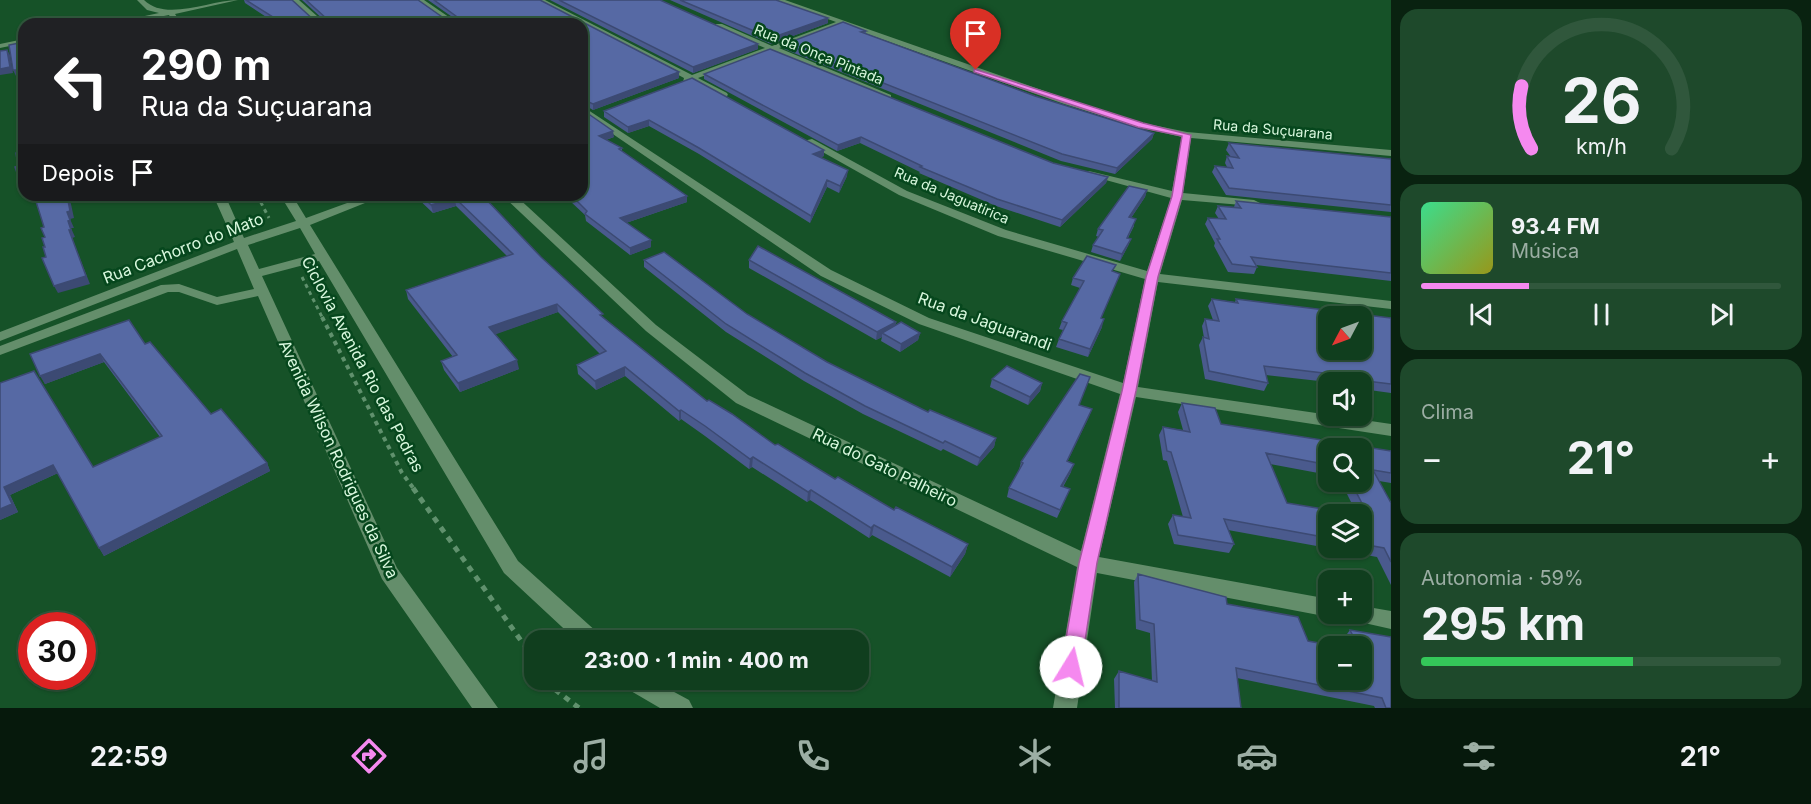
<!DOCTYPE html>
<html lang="pt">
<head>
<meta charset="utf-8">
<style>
  :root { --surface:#103e1e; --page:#1e492b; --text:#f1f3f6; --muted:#9caea4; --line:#30573c; --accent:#f589ef }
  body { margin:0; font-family:Inter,sans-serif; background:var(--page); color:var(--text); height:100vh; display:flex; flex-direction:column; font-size:22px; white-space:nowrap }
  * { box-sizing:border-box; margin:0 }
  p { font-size:20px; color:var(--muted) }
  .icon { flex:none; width:33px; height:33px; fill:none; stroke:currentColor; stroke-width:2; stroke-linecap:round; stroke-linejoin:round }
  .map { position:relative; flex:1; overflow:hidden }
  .panel { display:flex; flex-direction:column; gap:9px; padding:9px; background:#092210; width:420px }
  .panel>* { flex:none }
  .hud { position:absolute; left:18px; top:18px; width:570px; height:183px; border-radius:18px; box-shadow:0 2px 4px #0004,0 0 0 2px var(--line); background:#202124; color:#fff; overflow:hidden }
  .needle { width:39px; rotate:229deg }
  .tools { position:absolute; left:1318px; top:306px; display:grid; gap:12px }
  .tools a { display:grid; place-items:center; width:54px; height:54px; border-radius:12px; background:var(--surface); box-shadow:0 2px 4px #0004,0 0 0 2px var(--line); font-size:30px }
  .speed { position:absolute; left:18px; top:612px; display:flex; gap:12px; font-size:30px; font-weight:700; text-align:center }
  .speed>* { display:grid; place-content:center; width:78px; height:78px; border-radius:50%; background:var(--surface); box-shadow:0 2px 4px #0004,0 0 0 2px var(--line); line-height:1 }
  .speed .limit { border:9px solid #d22; background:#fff; color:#111 }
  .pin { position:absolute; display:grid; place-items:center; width:51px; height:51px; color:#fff; margin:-62px -26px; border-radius:50% 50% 50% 0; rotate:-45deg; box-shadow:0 0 6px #0007 }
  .pin .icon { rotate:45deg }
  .me { position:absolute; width:66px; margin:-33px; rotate:9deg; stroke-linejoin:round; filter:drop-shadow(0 0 4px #0008) }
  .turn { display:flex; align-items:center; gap:21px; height:126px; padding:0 24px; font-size:27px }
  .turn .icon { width:78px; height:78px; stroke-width:2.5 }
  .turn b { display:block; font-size:42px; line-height:51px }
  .then { display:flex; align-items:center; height:57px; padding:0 24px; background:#0003; gap:12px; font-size:22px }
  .big { font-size:45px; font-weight:700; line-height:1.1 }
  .panel .widget { flex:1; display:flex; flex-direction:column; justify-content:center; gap:9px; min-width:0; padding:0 21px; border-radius:18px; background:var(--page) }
  .panel .dial { align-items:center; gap:0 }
  .dial svg { height:156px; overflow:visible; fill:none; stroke:var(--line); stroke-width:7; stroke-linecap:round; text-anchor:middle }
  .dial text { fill:var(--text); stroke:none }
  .song { display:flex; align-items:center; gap:18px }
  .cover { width:72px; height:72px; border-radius:9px; background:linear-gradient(135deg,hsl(150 70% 55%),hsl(60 70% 35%)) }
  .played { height:6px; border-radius:3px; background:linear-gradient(90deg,var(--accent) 30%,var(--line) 30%) }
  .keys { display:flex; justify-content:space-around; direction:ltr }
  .heat { display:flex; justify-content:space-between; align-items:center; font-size:33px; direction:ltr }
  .charge { height:9px; border-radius:4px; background:linear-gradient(90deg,#34c759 59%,var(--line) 0) }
  .trip { position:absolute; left:524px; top:630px; width:345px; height:60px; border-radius:18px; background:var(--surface); box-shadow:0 2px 4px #0004,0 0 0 2px var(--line); font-weight:700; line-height:60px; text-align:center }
  .tabs { display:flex; height:96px; justify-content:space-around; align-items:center; background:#06190c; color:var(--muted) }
  .tabs .icon { width:42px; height:42px }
  .tabs .active { color:var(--accent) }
  .tabs b { font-size:27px; color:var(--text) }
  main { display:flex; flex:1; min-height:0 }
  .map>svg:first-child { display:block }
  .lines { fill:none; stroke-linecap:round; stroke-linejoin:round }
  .path-far3 { stroke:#60916d; stroke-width:2; stroke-dasharray:2 2; stroke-linecap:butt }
  .path-far2 { stroke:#60916d; stroke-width:3; stroke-dasharray:4 4; stroke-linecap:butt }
  .path-far1 { stroke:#60916d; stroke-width:4; stroke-dasharray:4.5 4.5; stroke-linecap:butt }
  .path { stroke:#60916d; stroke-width:5; stroke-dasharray:6 6; stroke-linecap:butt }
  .minor { fill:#648e6b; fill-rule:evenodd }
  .wall { fill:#4a5a8d; fill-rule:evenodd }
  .shaded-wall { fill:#3c4a73 }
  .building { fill:#5669a4; stroke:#3c4a73; stroke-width:1.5; fill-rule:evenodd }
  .route { fill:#f589ef; stroke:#9f599b; stroke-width:1.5 }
  .labels { text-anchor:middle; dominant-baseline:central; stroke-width:5; stroke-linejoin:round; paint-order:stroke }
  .far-street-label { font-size:14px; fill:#d9f8de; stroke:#06471d }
  .street-label { font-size:16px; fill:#d9f8de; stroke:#06471d }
</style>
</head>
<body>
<main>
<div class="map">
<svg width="1391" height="708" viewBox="0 0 1391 708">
  <rect width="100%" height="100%" fill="#165228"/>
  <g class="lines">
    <path class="path-far3" d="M86,24L97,22"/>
    <path class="path-far2" d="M257,195L269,218
      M302,277L323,319"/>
    <path class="path-far1" d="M322,317L402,473L414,489"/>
    <path class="path" d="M413,488L534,659
      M548,680L553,688L579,708"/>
    <path class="minor" d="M137,0H144C166,22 210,0 238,0L175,14L182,24H174L169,15L122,24H107L159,13L147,10Z
      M292,0H299L326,24H318Z
      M416,0H424L459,24H450Z
      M537,0H545L692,75L765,48L716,28V24H722L772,46L836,22L776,0H785L1070,100L1143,123L1187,132L1391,150V156L1191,138L1183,193L1254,200L1260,203L1254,206L1182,200L1160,274L1391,301V309L1158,282L1138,387L1391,424V436L1136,397L1099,557L1329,599V614H1336L1329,617L1097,573L1077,708H1053L1077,567L736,403L646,331L502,195H515L656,325L748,395L1081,551L1120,394L919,324L821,276L582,113V106L831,270L929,318L1123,383L1145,279L998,236L899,195L803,141L812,139L907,191L1006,230L1147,271L1171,198L1084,174L1089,171L1172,191L1182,137L1138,127L1064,104L842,25L779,48L891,95V99H885L772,51L698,78L727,93L728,95L724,98L691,81L683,82L684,78Z
      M24,39V43L0,48V44Z
      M213,195H225L244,238L296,221L280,195H292L306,218L369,195H385L310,225L518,561L598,633L601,640H576L504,573L319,261L262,276L397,568L498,708H472L382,579L258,296L217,305L179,292H168L0,355V346L161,285L179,284L217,297L254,289L237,249L0,341V332L234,242ZM300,228L315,254L259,269L248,245Z
      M1362,606L1391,611V629L1351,620L1348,614H1362Z
      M621,680H652L689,700L693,708H660L624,687Z"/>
  </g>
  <path class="wall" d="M244,0H292L315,21H325L302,0H418L448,21H458L428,0H540L679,72V78L593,110L583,104L582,105V24H277L245,3Z
    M550,0H660L758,44V49L693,73Z
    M670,0H776L828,23L771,44Z
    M866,31V34L1035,96L1154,133L1152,139L1115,174L1061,161L784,49L785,44Z
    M704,74L1053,163L1108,177L1106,183L1060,227L996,206L919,173L920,172L860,143L837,151L704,79Z
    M604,111L824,150V156L821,157L847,176L839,193L827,187L810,223L699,154L649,126L628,133L604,117Z
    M582,116L614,137L606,140L622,148V151L687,202L626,223L651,240V247L630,255L586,221L585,215L570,201L562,195H582Z
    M1229,143L1391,159V212L1226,195L1212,172L1215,166L1227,167L1225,163L1227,156L1231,157L1226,150Z
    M1147,190L1145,197L1131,218L1134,226L1128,238L1131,239L1128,246L1120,261L1091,252L1093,245L1099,237L1096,236L1098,229Z
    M319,195H367L346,201L342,197L324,201Z
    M414,195H498L486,199L541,257L604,318L707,401L775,445L835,479L894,510L968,544L965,554L950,577L872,535L869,538L810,500L807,502L752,467L749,469L705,436L681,419L679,421L625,376L596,390L578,374L577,365L600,354L558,312L495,334L519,369L460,392L444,370L441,361L453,357L408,299L406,290L507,256L456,206L433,213Z
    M1236,201L1391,217V281L1256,265L1257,267L1254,274L1228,272L1214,246L1215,243L1205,224L1208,218L1219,219L1215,213L1218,206L1234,207Z
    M644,260L747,314L827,362L928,412L996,438L994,447L977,466L943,449L941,451L863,414L804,381L726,332L644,267Z
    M749,260L896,322L895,326L920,333L918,340L900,352L881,341L882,337L876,340L749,268Z
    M1114,272L1120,274L1101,318L1102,327L1088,357L1056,347L1059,339L1063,330L1059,329L1062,321L1080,288L1071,285L1073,278Z
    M1212,299L1235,302L1236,299L1391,318V393L1362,389V382H1329V384L1328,382L1266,375L1268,383L1264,391L1205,379L1199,345L1203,337L1204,338L1202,326L1205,319L1213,320L1208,306Z
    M145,344L211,414L267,463L270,471L104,556L58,473L10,495L18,512L0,520V383L93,467L160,437L104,362L45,384L30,354Z
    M992,379L1042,383L1040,391L1028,405L990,387Z
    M1182,403L1221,424L1391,451V483L1379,481L1391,503V585L1377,557L1228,530L1234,544L1229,553L1174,544L1168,524L1173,515L1183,517L1167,461L1163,460L1159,435L1163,427L1183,430L1178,412ZM1329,448L1362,482H1341L1357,514H1362V548H1329V514L1287,503L1270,464L1329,475Z
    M1079,405L1092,409L1067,461L1071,472L1063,487L1066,498L1057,518L1007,497L1009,488L1019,470L1021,462Z
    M1138,574L1226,597L1227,604L1298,617L1308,641L1335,646H1329V680H1362V646H1348L1344,638L1350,630L1391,637V708H1375L1374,706L1237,678L1241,708H1115L1114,679L1119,671L1152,681L1150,633L1136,629L1134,582Z"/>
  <path class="shaded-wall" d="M828,18V23L771,44V38Z
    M758,44V49L693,73V67Z
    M7,50L10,55L13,73L0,75V69Z
    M13,70H18L21,75L16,76Z
    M679,72V78L593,110V104Z
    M649,120V126L628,133V127Z
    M613,131L614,137L599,142V136Z
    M1154,133L1152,139L1115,174L1117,168Z
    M861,137L860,143L837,151L838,145Z
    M824,150V156L813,160V154Z
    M848,170L847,176L839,193L840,186Z
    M1108,177L1106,183L1060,227L1062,220Z
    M827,180V187L810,223L811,216Z
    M1147,190L1145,197L1127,224L1129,217Z
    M25,195H34L36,198L28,200Z
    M67,195H69L74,218L70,219L74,228H71L75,237L72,238L90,284L58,293L54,286L69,230Z
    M322,195H341L342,197L324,201Z
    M344,195H367L346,201Z
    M480,195H498L481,201Z
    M687,196V202L620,225V218Z
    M455,198L456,206L433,213L431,205Z
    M1131,239L1128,246L1120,261L1122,254Z
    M651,240V247L630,255V248Z
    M557,304L558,312L491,336L489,327Z
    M1104,319L1102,327L1088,357L1090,349Z
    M896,322L894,329L882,333V337L876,340L877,332Z
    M920,333L918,340L900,352L901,344Z
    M100,354L104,362L45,384L40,376Z
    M517,360L519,369L460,392L458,383Z
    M625,367V376L596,390L595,381Z
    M1042,383L1040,391L1028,405L1030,397Z
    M1092,409L1089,417L1064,469L1067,461Z
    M681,410V419L679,421V411Z
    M996,438L994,447L977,466L980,458Z
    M753,457L752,467L749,469L750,459Z
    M267,463L270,471L104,556L99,548Z
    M1074,464L1071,472L1058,494L1061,486Z
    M53,465L58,473L10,495L18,512L0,520V509L4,487Z
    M811,490L810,500L807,502L808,492Z
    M874,525L872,535L869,538L871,528Z
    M968,544L965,554L950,577L952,567Z"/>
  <path class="building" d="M246,0H292L315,21H325L327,19L306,0H418L448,21H458L460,19L434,0H540L679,72L593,104L582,99V24H284Z
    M559,0H660L758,44L693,67Z
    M680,0H776L828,18L771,38Z
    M843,22L866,31L861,32L1035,96L1154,133L1117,168L1062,154L785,44Z
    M24,42V85L18,70H13L9,45Z
    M770,49L1053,163L1108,177L1062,220L997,199L920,167L922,166L861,137L838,145L704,74Z
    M7,50L10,67L0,69V51Z
    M692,78L824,150L813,154L848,170L840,186L827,180L811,216L699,148L649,120L628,127L604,111Z
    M590,115L613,131L599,136L622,148L619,149L687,196L620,218L651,240L630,248L585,214L587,211L571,195H582V116Z
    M1229,143L1391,159V205L1229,188L1215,166L1233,168L1227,156L1239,158Z
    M24,151V193L15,167L18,166L16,153Z
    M1129,186L1147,190L1129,217L1136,219L1127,238L1131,239L1122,254L1093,245L1103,230L1098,229Z
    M34,195H67L70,211L67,212L70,220L68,221L71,230H69L86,276L54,286L42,258L46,257L43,247H45L42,238L45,237L41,228L44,227Z
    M421,195H482L541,257L603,314L600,315L707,401L709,400L732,414L775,445L778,444L835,479L838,477L894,510L896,507L968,544L952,567L874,525L871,528L811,490L808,492L753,457L750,459L705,426L681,410L679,411L625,367L595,381L577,365L606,351L557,304L489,327L517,360L458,383L441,361L457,355L406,290L513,254L455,198L431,205Z
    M1236,201L1391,217V273L1251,257L1257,267L1232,264L1217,239H1220L1208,218L1226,219L1218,206L1241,208Z
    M758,246L896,322L877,332L749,260Z
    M664,252L747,314L827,362L928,412L930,410L996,438L980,458L945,441L943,443L865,406L805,373L726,324L644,260Z
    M1087,256L1116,265L1112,271L1120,274L1101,318L1104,319L1090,349L1059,339L1067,323L1062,321L1084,281L1073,278Z
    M1212,299L1238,303L1236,299L1391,318V384L1334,377L1332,374L1264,366L1268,383L1209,371L1203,337L1209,339L1205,319L1219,321ZM1329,316H1362V350H1329Z
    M129,320L145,344L150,342L211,414L221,409L267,463L99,548L53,465L4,487L12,504L0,509V383L34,371L93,467L162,436L100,354L40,376L30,354Z
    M901,322L920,333L901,344L882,333Z
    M1007,366L1042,383L1030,397L992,379Z
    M1080,374L1090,377L1079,405L1092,409L1067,461L1074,464L1061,486L1070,489L1060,510L1009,488L1023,463L1021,462Z
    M1182,403L1215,408L1221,424L1391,451V473L1373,470L1391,503V562L1384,548L1362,544V516L1369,517L1351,482H1362V448H1329V465L1266,453L1287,503L1353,514H1329V538L1224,519L1234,544L1178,535L1173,515L1191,518L1171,452L1167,451L1163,427L1190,432Z
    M1138,574L1226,597L1227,604L1298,617L1308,641L1335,646H1329V680H1362V646H1358L1350,630L1391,637V708H1386L1382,698L1236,668L1241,708H1119V671L1157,682L1154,624L1140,620Z"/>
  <path class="route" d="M974,69L1143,123L1191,135L1182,196L1158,277L1136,391L1097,563L1081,667L1078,673L1071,676L1064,673L1061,667L1079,563L1122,391L1146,277L1172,196L1182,136L1138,127L974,72Z"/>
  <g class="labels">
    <g class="far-street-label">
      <text transform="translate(819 54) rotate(22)">Rua da Onça Pintada</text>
      <text transform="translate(1273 129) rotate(5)">Rua da Suçuarana</text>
      <text transform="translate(952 195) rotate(23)">Rua da Jaguatirica</text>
    </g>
    <g class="street-label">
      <text transform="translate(183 248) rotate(-21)">Rua Cachorro do Mato</text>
      <text transform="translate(985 321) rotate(20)">Rua da Jaguarandi</text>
      <text transform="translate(363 364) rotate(62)">Ciclovia Avenida Rio das Pedras</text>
      <text transform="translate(339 459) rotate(65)">Avenida Wilson Rodrigues da Silva</text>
      <text transform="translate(885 467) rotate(26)">Rua do Gato Palheiro</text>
    </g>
  </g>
</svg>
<div class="tools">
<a><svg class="needle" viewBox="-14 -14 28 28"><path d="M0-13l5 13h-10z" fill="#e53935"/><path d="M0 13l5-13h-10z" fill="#9caea4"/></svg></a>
<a><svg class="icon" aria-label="sound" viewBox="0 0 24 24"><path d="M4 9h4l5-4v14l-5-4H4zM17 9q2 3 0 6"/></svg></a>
<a><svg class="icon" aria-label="search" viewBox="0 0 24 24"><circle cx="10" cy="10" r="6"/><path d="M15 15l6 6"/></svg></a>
<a><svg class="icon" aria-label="layers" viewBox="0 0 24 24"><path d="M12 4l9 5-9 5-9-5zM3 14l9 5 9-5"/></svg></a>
<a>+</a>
<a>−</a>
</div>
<div class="speed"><div class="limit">30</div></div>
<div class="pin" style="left:976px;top:70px;background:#d93025"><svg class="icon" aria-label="arrive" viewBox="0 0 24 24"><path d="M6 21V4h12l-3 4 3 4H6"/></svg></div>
<svg class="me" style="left:1071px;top:667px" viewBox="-20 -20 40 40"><circle r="19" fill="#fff"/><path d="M0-13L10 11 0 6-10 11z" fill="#f589ef"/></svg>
<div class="trip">23:00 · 1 min · 400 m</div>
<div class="hud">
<div class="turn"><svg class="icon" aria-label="left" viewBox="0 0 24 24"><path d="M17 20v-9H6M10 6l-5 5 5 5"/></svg><div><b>290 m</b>Rua da Suçuarana</div></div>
<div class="then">Depois<svg class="icon" aria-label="arrive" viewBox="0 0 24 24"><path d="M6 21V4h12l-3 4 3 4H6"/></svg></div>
</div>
</div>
<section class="panel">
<div class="widget dial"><svg viewBox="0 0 100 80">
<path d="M14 69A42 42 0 1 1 86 69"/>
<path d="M14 69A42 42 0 0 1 9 37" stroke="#f589ef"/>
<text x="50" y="56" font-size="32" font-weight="700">26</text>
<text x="50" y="72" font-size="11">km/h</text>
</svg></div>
<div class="widget">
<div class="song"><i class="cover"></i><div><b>93.4 FM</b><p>Música</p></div></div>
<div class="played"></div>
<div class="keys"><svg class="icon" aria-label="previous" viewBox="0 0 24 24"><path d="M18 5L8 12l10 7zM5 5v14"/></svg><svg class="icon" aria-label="pause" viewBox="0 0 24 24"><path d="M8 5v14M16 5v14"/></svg><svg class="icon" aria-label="next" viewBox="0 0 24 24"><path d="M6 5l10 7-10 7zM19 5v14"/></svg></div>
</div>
<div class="widget"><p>Clima</p>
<div class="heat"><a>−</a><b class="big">21°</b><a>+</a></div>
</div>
<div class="widget"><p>Autonomia · 59%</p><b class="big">295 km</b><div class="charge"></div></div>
</section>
</main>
<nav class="tabs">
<b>22:59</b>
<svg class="icon active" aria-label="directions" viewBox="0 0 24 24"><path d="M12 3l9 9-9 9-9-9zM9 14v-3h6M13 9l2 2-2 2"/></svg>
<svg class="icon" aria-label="music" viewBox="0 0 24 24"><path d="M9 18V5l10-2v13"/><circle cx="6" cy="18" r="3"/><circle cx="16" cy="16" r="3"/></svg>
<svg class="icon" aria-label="phone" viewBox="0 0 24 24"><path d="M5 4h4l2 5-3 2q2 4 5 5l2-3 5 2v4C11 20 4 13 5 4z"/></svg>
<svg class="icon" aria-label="climate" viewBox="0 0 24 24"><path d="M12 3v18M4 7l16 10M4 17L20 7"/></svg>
<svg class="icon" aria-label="car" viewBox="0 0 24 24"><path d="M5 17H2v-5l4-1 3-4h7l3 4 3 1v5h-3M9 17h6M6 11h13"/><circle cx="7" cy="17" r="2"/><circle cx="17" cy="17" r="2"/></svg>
<svg class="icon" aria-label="filters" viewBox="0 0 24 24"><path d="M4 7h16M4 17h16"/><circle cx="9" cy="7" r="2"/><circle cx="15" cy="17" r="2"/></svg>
<b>21°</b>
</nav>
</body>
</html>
